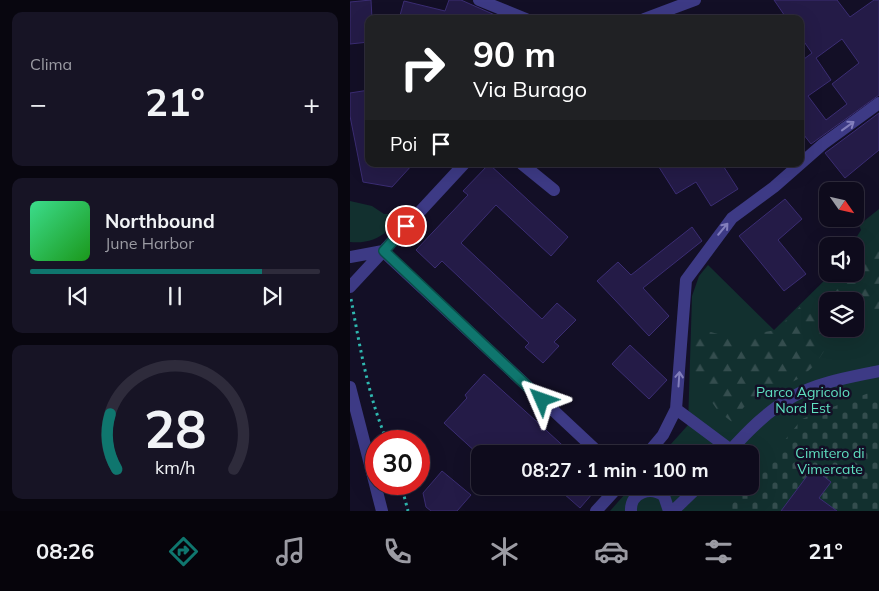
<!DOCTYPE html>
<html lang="it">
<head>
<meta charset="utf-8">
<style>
  :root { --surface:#0e0b1c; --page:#171425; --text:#f1f3f6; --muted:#9b9ba3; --line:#2e2b3b; --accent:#0f766e }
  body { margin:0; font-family:Mulish,sans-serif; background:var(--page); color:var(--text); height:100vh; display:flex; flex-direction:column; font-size:19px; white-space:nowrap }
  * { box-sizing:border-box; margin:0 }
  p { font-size:16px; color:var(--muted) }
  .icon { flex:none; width:28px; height:28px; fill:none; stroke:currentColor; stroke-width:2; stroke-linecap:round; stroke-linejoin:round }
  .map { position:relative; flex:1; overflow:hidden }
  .side { display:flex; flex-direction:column; gap:12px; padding:12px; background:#08060f; width:350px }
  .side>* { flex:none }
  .banner { position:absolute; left:15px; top:15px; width:439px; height:152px; border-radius:10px; box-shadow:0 5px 20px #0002,0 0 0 1px var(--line); background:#202124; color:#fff; overflow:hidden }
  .needle { width:32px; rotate:124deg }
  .buttons { position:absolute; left:469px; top:182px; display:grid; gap:10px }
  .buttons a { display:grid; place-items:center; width:45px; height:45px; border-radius:10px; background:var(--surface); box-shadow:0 5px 20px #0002,0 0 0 1px var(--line); font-size:25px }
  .speed { position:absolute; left:15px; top:430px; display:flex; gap:10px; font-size:25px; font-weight:700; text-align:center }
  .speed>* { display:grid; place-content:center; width:65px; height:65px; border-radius:50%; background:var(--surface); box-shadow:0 5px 20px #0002,0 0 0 1px var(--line); line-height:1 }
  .speed .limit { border:8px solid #d22; background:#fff; color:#111 }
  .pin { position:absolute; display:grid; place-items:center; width:42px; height:42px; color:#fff; margin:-21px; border:2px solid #fff; border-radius:50%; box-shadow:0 1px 5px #0007 }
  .me { position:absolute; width:55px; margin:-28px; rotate:313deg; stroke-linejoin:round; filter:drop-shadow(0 0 4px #0008) }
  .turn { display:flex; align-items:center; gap:18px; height:105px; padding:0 25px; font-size:22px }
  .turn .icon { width:65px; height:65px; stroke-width:2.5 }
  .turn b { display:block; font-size:35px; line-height:42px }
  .then { display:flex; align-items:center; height:48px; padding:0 25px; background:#0003; gap:10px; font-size:19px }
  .big { font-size:38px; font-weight:700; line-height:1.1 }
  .side .card { flex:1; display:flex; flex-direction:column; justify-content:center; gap:8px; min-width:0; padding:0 18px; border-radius:10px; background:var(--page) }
  .side .dial { align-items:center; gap:0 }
  .dial svg { height:130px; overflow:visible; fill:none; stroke:var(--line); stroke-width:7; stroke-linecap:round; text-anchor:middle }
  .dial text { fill:var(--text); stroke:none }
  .song { display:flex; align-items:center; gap:15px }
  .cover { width:60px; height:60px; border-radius:8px; background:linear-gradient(135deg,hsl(150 70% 55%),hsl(120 70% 35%)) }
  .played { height:5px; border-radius:2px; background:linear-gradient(90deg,var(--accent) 80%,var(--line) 80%) }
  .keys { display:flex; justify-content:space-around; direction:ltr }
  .heat { display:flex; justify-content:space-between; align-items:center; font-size:28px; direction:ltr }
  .trip { position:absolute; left:121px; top:445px; width:288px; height:50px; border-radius:10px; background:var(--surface); box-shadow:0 5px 20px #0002,0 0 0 1px var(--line); font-weight:700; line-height:50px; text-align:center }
  .menu { display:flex; height:80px; justify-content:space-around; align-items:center; background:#06040b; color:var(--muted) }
  .menu .icon { width:35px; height:35px }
  .menu .active { color:var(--accent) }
  .menu b { font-size:22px; color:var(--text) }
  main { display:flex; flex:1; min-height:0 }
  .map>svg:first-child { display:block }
  .green { fill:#12302f; fill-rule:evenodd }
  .forest { fill:url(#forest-firs) }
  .cemetery { fill:url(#cemetery-stones) }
  .building { fill:#241b47; stroke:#3b2d73; fill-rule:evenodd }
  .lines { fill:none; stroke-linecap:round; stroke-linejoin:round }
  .path { stroke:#2fb8b0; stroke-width:3; stroke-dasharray:2.5 4; stroke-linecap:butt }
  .minor { stroke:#3d3a85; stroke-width:12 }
  .oneway { stroke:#837fbc }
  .route-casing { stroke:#0a4d48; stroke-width:12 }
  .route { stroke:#0f766e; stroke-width:9 }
  .labels { text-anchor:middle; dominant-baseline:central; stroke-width:5; stroke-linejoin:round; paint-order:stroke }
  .park-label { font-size:14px; fill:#5fe0c0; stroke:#130f26 }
</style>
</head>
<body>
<main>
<section class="side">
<div class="card"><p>Clima</p>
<div class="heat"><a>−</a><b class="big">21°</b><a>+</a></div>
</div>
<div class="card">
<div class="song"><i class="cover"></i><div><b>Northbound</b><p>June Harbor</p></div></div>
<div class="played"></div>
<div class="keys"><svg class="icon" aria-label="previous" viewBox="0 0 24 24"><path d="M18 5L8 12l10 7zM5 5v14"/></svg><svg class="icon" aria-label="pause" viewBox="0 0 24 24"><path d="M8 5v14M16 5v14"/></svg><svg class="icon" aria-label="next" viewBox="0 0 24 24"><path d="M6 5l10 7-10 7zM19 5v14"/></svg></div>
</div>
<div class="card dial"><svg viewBox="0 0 100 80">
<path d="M14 69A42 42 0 1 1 86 69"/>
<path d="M14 69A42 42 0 0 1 10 35" stroke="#0f766e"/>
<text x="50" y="56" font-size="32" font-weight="700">28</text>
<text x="50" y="72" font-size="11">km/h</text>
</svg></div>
</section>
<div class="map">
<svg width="529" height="511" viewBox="0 0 529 511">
  <defs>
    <pattern id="forest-firs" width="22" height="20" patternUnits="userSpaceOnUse" patternTransform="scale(1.25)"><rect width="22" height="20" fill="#12302f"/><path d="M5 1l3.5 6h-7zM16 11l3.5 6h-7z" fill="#344d4e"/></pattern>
    <pattern id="cemetery-stones" width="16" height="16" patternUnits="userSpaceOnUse" patternTransform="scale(1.25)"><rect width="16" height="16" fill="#12302f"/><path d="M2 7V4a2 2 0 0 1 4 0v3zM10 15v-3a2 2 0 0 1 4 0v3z" fill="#344d4e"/></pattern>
  </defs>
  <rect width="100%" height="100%" fill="#130f26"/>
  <path class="green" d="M0,201L22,206L34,214H43L57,205C44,228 29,245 0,242Z
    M529,209V511H260L282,486H400V454H312L338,425L342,296L349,276L358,265L424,330L481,274H505V246H501L511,230L509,225ZM478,301H505V329H478Z"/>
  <path class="forest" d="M474,241L480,246H478V274H505V269L515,265L529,245V315L523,310L505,304V301C483,301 462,259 474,241Z
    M456,301H467L474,307L470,320L476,348L465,365L450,378L405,400L394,407L382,422L368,411L355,392L344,381L342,363L347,357L342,343L353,330L383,338L426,330Z"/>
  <path class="cemetery" d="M529,389V511H377L397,486H400V483L452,419Z"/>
  <path class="building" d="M21,0L22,19H19V42L0,44V2Z
    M99,0H111L154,19H49L54,1L95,11Z
    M424,0H487L500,17L524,0H529V95L461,144L450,130V62L462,53L450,36V19H437ZM492,39L509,63L482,84L497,104L476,120L458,96L481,80L466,58Z
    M19,90V164H63L42,187L13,182L0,116V93Z
    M529,113V150L495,178L475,153Z
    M139,164L218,237L201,256L146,205L111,243L192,319L207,303L226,320L204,342L209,346L193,363L175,347L179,343L92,261L85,268L66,250L118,195L113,191Z
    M307,164H372L388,189L361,206L346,182L326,194Z
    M435,199L452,219L428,240L456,274L434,291L389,236Z
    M342,227L352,241L293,288L319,316L299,336L247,281L268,262L281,275Z
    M280,345L317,380L299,399L262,364Z
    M134,374L186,421L222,454H128L94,423L117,398L115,395Z
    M463,468L481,482L469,498L487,511H431Z
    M92,471L121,495L107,511H81L76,507L73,493Z
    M205,486H249L230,508Z"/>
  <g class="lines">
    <path class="path" d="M1,299C10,347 18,396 37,441
      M51,484L58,511"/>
    <path class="minor" d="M129,0L176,19
      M294,19L345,0
      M172,164L204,190
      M33,251L250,454
      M0,257L33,251
      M0,287L114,164
      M0,387L32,511
      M326,409L381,450
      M297,454L313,435L326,409L336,280L382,218L424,187L473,144L529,103
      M377,454C397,432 418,410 444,396C469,382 501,377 529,371
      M246,511L269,486
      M281,511C280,492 301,486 314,496L319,511
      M323,511L349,486"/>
  </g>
  <defs><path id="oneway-shaft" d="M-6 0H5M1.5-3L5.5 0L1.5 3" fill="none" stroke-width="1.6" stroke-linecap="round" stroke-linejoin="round" transform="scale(1.25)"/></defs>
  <g class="oneway">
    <use href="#oneway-shaft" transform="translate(498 126) rotate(-36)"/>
    <use href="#oneway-shaft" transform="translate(373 229) rotate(-50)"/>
    <use href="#oneway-shaft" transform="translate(329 379) rotate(-86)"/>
  </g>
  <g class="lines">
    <g class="route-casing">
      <path id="route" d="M56,226L34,251L192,400"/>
    </g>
    <use href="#route" class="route"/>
  </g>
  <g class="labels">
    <g class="park-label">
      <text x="453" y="392">Parco Agricolo<tspan x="453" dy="16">Nord Est</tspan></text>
      <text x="480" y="453">Cimitero di<tspan x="480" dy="16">Vimercate</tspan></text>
    </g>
  </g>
</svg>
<div class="buttons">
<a><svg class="needle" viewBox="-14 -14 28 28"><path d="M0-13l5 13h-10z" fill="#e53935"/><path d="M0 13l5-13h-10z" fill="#9b9ba3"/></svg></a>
<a><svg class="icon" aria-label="sound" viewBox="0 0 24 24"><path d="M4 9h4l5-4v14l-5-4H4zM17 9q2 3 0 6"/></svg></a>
<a><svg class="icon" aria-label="layers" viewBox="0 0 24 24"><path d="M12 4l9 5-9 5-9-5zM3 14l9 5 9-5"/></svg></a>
</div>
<div class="speed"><div class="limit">30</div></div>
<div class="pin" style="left:56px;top:226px;background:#d93025"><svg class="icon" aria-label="arrive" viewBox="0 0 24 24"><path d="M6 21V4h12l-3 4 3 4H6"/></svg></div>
<svg class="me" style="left:192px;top:400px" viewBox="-20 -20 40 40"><path d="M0-17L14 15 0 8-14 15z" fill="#0f766e" stroke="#fff" stroke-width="4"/></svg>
<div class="trip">08:27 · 1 min · 100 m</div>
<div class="banner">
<div class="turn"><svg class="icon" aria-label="right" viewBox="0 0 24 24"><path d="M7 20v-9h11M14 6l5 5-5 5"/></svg><div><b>90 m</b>Via Burago</div></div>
<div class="then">Poi<svg class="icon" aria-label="arrive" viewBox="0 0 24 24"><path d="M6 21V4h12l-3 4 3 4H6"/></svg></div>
</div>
</div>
</main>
<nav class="menu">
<b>08:26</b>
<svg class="icon active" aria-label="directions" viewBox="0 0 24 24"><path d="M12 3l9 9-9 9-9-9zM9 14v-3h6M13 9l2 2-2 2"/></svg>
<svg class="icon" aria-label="music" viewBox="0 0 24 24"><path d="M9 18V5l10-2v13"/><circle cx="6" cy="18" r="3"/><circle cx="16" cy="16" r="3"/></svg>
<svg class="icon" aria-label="phone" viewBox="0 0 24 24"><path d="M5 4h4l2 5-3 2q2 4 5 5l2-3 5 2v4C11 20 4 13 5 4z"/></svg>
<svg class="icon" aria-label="climate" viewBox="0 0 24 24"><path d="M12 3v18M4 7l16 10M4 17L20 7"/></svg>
<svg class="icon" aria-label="car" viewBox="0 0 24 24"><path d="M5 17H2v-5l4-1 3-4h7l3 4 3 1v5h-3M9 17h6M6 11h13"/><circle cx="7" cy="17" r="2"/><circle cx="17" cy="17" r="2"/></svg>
<svg class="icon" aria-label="filters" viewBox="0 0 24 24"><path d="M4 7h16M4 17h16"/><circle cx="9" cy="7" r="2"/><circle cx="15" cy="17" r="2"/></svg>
<b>21°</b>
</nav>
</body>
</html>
